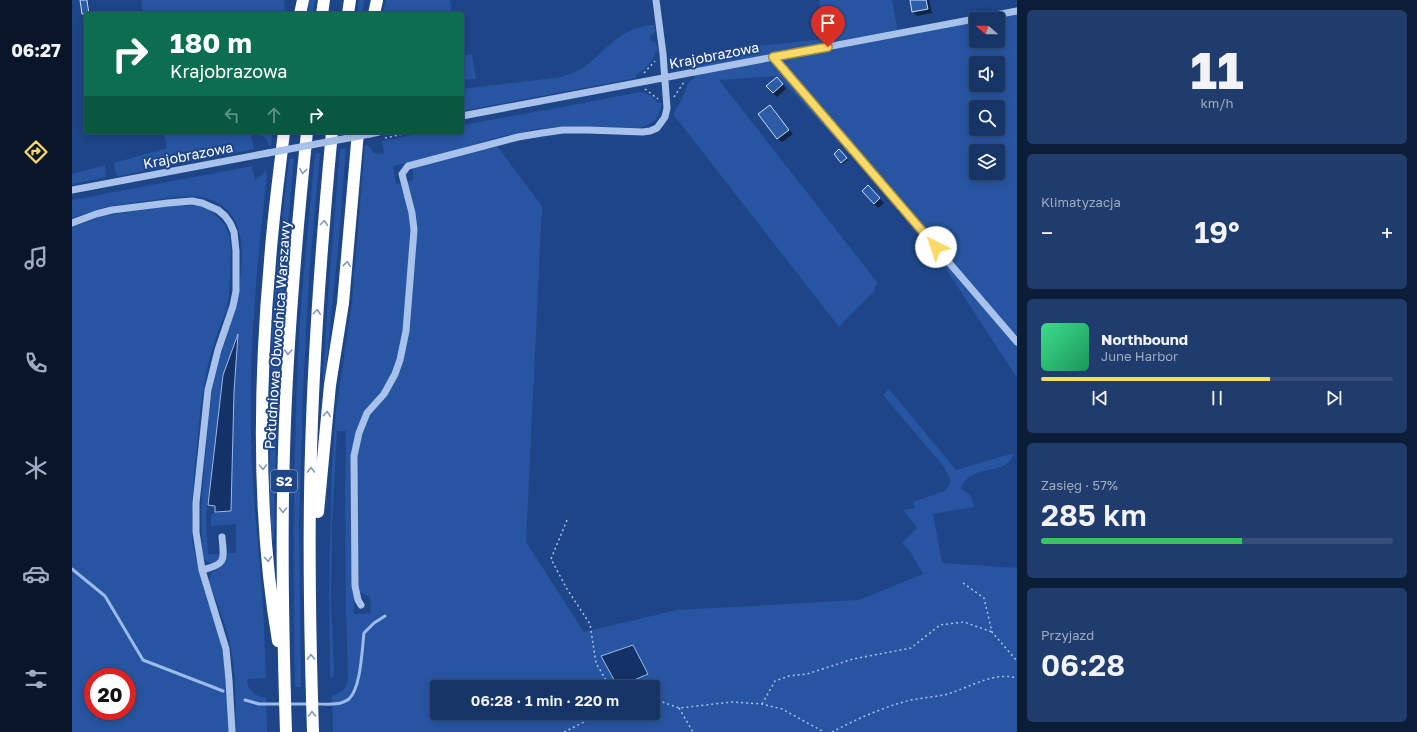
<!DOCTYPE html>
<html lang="pl">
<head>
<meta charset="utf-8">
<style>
  :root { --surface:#163466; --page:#1f3c6c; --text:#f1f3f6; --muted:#9eaabf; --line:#354f7a; --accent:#fada67 }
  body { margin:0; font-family:"Golos Text",sans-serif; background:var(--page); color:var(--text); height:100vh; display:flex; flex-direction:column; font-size:15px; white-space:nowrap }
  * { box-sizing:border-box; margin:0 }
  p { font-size:13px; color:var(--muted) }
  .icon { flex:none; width:22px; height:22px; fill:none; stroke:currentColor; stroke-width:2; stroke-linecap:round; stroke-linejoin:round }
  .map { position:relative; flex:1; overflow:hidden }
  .details { display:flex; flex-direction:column; gap:10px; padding:10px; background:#0c1d38; width:400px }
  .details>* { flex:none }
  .top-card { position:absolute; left:12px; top:12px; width:380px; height:122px; border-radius:4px; box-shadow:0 2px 10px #0003,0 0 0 1px var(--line); background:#0b6e4f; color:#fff; overflow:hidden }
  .needle { width:26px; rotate:290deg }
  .buttons { position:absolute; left:897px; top:12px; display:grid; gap:8px }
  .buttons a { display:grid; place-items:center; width:36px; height:36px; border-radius:4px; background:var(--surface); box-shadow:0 2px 10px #0003,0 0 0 1px var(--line); font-size:20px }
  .speed { position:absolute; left:12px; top:668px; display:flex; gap:8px; font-size:20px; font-weight:700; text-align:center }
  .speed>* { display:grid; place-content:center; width:52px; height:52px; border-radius:50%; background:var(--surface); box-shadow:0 2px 10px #0003,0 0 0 1px var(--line); line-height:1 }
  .speed .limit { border:6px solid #d22; background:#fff; color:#111 }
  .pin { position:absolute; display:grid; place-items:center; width:34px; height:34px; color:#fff; margin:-41px -17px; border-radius:50% 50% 50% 0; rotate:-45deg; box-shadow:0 0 4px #0007 }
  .pin .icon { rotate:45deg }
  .me { position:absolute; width:44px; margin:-22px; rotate:319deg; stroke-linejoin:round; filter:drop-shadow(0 0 3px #0008) }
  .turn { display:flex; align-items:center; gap:14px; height:84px; padding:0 20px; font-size:18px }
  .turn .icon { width:52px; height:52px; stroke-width:2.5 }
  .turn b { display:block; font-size:28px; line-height:34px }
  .lanes { display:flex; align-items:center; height:38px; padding:0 20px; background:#0003; justify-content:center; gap:20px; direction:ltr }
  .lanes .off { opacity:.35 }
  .big { font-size:30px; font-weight:600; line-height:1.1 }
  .details .card { flex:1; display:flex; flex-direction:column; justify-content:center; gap:6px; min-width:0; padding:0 14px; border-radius:6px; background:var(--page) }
  .details .dial { align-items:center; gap:0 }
  .dial b { font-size:52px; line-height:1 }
  .song { display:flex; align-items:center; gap:12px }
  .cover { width:48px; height:48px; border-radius:6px; background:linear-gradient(135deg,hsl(150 70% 55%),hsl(150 70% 35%)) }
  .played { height:4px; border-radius:2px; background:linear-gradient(90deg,var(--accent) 65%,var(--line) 65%) }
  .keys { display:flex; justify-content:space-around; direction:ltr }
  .heat { display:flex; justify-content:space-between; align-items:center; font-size:22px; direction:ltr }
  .charge { height:6px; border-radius:3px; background:linear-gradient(90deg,#34c759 57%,var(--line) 0) }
  .trip { position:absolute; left:358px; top:680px; width:230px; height:40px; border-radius:4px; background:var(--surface); box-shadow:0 2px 10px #0003,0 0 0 1px var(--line); font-weight:600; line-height:40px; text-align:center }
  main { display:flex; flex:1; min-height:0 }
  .dock { display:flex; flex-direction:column; width:72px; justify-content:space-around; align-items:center; background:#091529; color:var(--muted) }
  .dock .icon { width:28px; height:28px }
  .dock .current { color:var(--accent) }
  .dock b { font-size:18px; color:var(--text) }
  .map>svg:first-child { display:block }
  .green { fill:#2755a1; fill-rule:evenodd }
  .water { fill:#143267; stroke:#9cbbed }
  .shadow { fill:#0007 }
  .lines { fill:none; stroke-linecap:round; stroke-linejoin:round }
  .stream { stroke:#9cbbed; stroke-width:3 }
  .building { fill:#2d5ba6; stroke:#cddef8 }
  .path { stroke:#a8c2eb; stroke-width:1.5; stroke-dasharray:2 3; stroke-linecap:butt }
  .minor { stroke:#a8c2eb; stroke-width:7 }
  .highway { stroke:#fff; stroke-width:12 }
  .minor-bridge { stroke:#a8c2eb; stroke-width:7 }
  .oneway { stroke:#8399be }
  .route-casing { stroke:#a28e43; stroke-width:10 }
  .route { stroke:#fada67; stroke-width:7 }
  .labels { text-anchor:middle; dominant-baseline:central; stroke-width:4; stroke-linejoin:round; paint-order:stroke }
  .shield { fill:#1e4588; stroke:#bcc7db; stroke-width:1 }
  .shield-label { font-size:13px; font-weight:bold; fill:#fff }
  .street-label { font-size:14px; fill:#fff; stroke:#1e4588 }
</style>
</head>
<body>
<main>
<nav class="dock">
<b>06:27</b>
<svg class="icon current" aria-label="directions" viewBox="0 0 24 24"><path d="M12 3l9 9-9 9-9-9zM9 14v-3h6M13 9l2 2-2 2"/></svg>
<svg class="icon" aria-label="music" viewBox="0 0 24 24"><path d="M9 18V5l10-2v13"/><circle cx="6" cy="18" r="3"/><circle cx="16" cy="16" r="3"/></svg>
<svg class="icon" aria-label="phone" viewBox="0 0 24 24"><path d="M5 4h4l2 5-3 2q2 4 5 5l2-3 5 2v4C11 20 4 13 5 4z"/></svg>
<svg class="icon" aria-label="climate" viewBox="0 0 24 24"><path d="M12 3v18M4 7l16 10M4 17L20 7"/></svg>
<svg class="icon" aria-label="car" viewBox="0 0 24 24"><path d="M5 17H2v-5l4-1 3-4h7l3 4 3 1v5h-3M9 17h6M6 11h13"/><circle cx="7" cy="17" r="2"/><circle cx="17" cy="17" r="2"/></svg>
<svg class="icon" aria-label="filters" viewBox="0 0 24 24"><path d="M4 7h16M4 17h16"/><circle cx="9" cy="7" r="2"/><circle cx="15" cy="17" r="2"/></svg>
</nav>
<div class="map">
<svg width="945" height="732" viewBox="0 0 945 732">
  <rect width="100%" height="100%" fill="#1e4588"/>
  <path class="green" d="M69,0H212L213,14H71Z
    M237,0H243L241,14H236Z
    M287,0H292L291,14H285Z
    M314,0H378L380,14H311Z
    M747,0H820L826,33L945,11V378L852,235L706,76L647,80L805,282L802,291L767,327L601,114L611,97L616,83L623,77L621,57L687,46L752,39ZM904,19H926V41H904ZM904,63H926V85H904ZM904,107H926V129H904ZM904,151H926V173H904Z
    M582,25L583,32L581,35H578V40L584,43L586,52H583C583,60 571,71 564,75V78L390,111V89L489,77C498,74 507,71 515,65C537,47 550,27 582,25Z
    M400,54L404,79L390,80V56Z
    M568,92C574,92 583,98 586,103H590C586,120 582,125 564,128L494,126L465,129L431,136L365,156L321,166L324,184H329L337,210L339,227L331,340L321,373L285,432L281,526L282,614L299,613L298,597L289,593L285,586L284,458L286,448L295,420L330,362L336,340L344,234L336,181L341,180V169L345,166L425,146L470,206L454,542L512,632L605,610L787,600L851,574L838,551L830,543L845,528L831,510L843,508L841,502L873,491L879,481L872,467L811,395L817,389L884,470L942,453C936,472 918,467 903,474C897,476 893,481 889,486L890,490C899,493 900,499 902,507L861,514L870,563L945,568V732H261L260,696C270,693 275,688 276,678L274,608L273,499L274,431H265L260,524L259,603L262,672L261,677H258L257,577L260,464L264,412L280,302L293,145L295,144L302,153L312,154L310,141L356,132H390V125L485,108ZM365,687H581V713H365Z
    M92,132H200L199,146H197C195,137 189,133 179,134L182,149L46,176L44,175L42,163L95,148Z
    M274,148L267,238L253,380L251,379L256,295L268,149Z
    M248,153L237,278L231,393L227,525L229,687H223C221,570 221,452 227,335C231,275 237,215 243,154Z
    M222,158C210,285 203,412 202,539L200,540L197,487L200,337L203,285L217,159Z
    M33,165L34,177L0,184V174Z
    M180,166L183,180L189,176L194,170V175L195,176C185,262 177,349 179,436C180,488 186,541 190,593C192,621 193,650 194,678L175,679C175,691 184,696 194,698L195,732H163C164,701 165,670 157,640C152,620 144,600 137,581L139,573C148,567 155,565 155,553H164V524L139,526V516L143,512H159L162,392L165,335L151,375L134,516L136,554H148L147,559L144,562C138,564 135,563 132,558C130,551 130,544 130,537C128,509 131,480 134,452C136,425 138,396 145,369C156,327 200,218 136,199C121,194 104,197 88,199C68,202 48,204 29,208C19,211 9,215 0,218V200Z
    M102,205L127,206L142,213L154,226L158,237L159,252L157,296L154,311L146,331L136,364L129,404L122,476L120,538L123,555L150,643L153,662L156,732H0V227L32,216ZM21,677H55V711H21Z"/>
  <path class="water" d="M166,334L162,392L159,511L143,512V506L136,505L151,375Z
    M561,645L576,674L546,687L529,656Z"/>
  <path class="shadow" d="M9,0H16L18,14H14V30Z
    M839,0H857L860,13L845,16L841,12Z
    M709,82L714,89L705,97L701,93Z
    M698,106L721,134L710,142L705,138Z
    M767,151L776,160L771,164L763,155Z
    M800,190L812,203L806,208L802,203Z"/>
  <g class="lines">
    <path class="stream" d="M0,569L33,596L71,660L151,691
      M173,700L187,704H210
      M216,704H238
      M244,704C254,704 268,706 277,699C289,688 290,649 292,633L302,623L313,616"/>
  </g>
  <path class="building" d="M8,0H15L17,14H10Z
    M838,0H854L856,9L840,12Z
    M705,77L711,84L701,93L694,86Z
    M698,105L717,130L705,139L686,114Z
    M767,149L775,158L769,163L762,154Z
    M796,185L808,198L802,204L790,191Z"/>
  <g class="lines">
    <path class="path" d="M599,57L610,66
      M572,73L583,61
      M573,89L586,99
      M602,97L612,82
      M313,138L340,132
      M495,520L479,559L495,589L518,624L524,663L538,687
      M891,583L912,598L920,632L945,661
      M581,701L585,700L607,708L660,702L690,704L710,709L752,732
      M690,704L703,681L717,676L735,674L781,659L839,648L868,625L892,622L920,632
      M607,708L621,732
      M492,732L530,713
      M760,732C785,719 811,707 839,700C850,698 861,697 872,695C896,689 920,671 945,678"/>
    <path class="minor" d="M701,57L945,342
      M390,116L945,11
      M298,134L307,132
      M0,190L196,153
      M0,223L24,214L40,210L96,203L120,201L130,203L146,210L153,216L158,223L162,232L164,251V291L161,306L146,350L136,390L124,503V532L130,570L154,649L157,680L160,732
      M130,570C155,564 152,560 150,537
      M289,605L286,600L283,586L282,456L287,433L295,413L312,394L323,374L328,360L334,331L342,230L340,213L330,174L336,166L446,137L470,133L491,130H516L571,132L578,131L585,128L593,117L595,108L591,54L584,0"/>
    <path class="highway" d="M228,14L231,0
      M250,14L252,0
      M276,14L278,0
      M302,14L305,0
      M246,512L258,385L271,303L286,132
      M206,641C185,519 187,384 198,261C201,218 207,175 212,132
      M214,732C211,638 209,545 212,451C215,344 224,238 235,132
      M241,732C238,638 236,545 239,451C242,345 250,238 260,132"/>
    <path class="minor-bridge" d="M196,153L298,134"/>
  </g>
  <defs><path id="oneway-chevron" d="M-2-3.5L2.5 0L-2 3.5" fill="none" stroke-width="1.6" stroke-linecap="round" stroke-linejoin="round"/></defs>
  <g class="oneway">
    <use href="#oneway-chevron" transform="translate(231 171) rotate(96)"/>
    <use href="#oneway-chevron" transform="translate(252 223) rotate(-85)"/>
    <use href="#oneway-chevron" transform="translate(275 264) rotate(-84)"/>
    <use href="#oneway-chevron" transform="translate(245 312) rotate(-85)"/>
    <use href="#oneway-chevron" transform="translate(216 352) rotate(93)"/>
    <use href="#oneway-chevron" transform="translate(255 414) rotate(-84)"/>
    <use href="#oneway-chevron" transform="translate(191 467) rotate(89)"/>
    <use href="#oneway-chevron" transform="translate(239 470) rotate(-90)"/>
    <use href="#oneway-chevron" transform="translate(211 510) rotate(91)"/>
    <use href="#oneway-chevron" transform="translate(196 559) rotate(85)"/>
    <use href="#oneway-chevron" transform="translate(239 657) rotate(-91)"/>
    <use href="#oneway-chevron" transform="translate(240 714) rotate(-91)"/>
  </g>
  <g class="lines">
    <g class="route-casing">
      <path id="route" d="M756,47L701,57L864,247"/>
    </g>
    <use href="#route" class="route"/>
  </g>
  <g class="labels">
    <rect class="shield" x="199" y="470" width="26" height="22" rx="3"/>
    <g class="shield-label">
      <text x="212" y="481">S2</text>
    </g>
    <g class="street-label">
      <text transform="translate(642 55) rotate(-11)">Krajobrazowa</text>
      <text transform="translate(116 155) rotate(-11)">Krajobrazowa</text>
      <text transform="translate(205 335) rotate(-86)">Południowa Obwodnica Warszawy</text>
    </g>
  </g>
</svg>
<div class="buttons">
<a><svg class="needle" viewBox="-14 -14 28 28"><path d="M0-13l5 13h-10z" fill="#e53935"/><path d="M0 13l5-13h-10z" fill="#9eaabf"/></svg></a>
<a><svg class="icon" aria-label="sound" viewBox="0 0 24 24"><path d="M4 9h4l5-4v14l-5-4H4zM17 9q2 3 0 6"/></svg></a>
<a><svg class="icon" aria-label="search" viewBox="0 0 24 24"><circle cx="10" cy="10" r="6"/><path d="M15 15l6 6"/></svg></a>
<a><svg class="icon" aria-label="layers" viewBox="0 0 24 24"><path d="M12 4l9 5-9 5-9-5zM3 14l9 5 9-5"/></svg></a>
</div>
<div class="speed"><div class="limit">20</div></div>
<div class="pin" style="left:756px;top:47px;background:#d93025"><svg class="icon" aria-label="arrive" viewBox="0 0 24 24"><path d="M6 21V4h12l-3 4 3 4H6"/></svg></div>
<svg class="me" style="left:864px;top:247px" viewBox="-20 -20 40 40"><circle r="19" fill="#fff"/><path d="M0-13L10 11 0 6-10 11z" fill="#fada67"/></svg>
<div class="trip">06:28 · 1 min · 220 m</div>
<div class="top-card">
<div class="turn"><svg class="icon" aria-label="right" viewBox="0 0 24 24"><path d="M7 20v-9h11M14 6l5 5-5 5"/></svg><div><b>180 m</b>Krajobrazowa</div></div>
<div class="lanes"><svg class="icon off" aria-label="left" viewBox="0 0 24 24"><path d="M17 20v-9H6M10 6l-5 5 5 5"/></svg><svg class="icon off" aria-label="ahead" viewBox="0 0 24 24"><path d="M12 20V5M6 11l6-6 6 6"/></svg><svg class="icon" aria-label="right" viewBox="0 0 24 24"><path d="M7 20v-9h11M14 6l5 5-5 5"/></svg></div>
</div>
</div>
<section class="details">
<div class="card dial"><b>11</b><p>km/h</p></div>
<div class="card"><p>Klimatyzacja</p>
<div class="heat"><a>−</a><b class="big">19°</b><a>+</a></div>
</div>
<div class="card">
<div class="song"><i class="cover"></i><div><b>Northbound</b><p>June Harbor</p></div></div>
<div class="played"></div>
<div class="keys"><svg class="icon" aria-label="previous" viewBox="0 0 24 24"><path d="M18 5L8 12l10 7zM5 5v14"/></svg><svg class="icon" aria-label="pause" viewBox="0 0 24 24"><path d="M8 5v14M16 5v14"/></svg><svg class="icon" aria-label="next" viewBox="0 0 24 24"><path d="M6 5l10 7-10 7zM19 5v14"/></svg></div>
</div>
<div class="card"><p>Zasięg · 57%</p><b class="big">285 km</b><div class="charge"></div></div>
<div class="card"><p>Przyjazd</p><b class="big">06:28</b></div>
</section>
</main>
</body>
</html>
